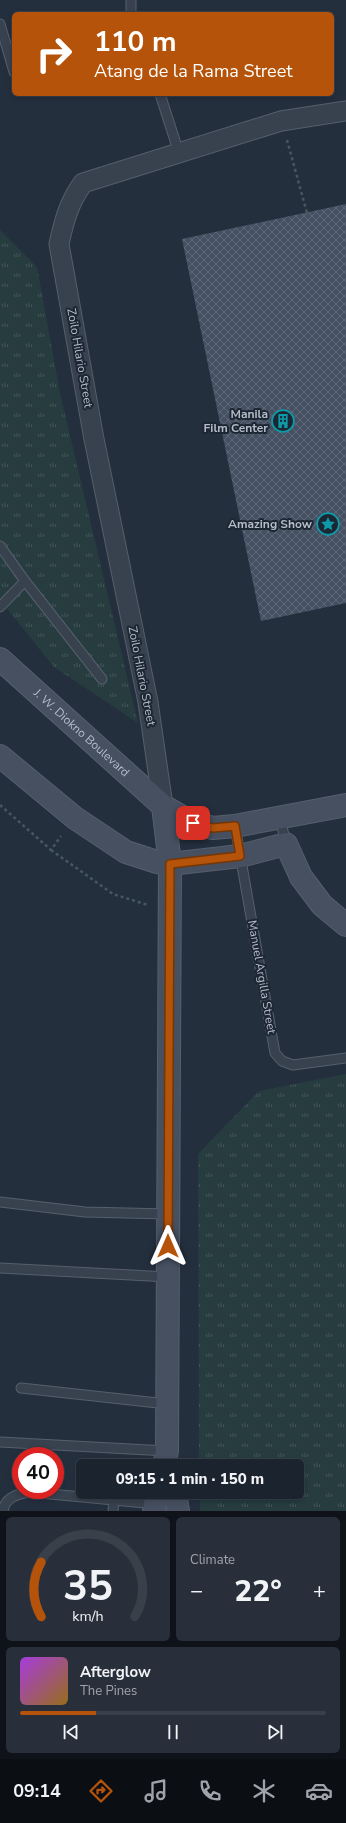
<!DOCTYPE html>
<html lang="en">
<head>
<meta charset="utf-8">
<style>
  :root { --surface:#1b232e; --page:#282f3a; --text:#f1f3f6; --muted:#a0a4aa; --line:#39404a; --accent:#b45309 }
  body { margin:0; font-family:"Nunito Sans",sans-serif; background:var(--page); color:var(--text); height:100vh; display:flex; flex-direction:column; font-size:15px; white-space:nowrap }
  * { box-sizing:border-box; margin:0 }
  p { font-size:13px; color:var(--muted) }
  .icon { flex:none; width:22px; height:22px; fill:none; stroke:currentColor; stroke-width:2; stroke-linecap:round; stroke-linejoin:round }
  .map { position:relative; height:1511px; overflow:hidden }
  .details { display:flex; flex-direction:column; gap:6px; padding:6px; background:#0f1319; flex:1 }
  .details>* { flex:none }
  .banner { position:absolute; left:12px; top:12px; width:322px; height:84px; border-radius:6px; box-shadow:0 2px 6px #0003,0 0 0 1px var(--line); background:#b45309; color:#fff; overflow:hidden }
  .speed { position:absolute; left:12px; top:1447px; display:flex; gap:8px; font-size:20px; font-weight:700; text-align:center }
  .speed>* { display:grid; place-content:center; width:52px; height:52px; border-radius:50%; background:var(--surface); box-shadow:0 2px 6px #0003,0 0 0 1px var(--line); line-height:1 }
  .speed .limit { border:6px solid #d22; background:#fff; color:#111 }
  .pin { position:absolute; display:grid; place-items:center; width:34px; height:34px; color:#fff; margin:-17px; border-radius:8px; box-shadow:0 2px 6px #0006 }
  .me { position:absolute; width:44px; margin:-22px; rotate:0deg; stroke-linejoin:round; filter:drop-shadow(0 0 3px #0008) }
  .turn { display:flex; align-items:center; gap:14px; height:84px; padding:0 16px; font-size:18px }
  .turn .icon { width:52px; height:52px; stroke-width:2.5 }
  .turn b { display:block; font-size:28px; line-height:34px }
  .big { font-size:30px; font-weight:800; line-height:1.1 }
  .details .tile { flex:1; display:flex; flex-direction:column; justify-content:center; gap:6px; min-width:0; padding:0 14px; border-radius:6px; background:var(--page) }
  .details .dial { align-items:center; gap:0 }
  .dial svg { height:104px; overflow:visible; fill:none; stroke:var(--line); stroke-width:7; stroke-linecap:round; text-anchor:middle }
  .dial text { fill:var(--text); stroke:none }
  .song { display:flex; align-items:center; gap:12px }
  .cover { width:48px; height:48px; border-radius:6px; background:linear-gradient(135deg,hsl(280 70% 55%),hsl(40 70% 35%)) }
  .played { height:4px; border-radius:2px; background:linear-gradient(90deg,var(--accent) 25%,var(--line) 25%) }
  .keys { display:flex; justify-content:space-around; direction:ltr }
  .heat { display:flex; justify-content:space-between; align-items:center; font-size:22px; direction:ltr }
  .details .tiles { flex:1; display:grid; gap:6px; grid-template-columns:1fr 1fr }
  .tile:last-child { grid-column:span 2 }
  .trip { position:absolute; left:76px; top:1459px; width:228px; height:40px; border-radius:6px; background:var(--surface); box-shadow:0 2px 6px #0003,0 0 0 1px var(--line); font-weight:800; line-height:40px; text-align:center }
  .tabs { display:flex; height:64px; justify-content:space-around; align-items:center; background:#0b0e12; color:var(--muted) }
  .tabs .icon { width:28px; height:28px }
  .tabs .active { color:var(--accent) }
  .tabs b { font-size:18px; color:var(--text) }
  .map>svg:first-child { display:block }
  .grass { fill:url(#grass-tufts) }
  .building { fill:url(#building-cross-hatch) }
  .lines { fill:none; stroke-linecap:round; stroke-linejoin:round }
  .lane-casing { stroke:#565f6c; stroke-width:11 }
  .street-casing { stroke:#565f6c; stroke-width:21 }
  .secondary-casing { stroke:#565f6c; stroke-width:24 }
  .path { stroke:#44595c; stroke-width:2.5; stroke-dasharray:3 3; stroke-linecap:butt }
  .lane { stroke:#38414e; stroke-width:9 }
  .street { stroke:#38414e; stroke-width:19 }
  .secondary { stroke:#465061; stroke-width:22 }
  .route-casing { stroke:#753606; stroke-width:10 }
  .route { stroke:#b45309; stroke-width:7 }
  .labels { text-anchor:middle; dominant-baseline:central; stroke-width:4; stroke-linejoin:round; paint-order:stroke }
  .street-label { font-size:12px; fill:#b4bcc9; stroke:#1d2633 }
  .poi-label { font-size:12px; font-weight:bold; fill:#b4bcc9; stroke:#1d2633; text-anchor:end }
</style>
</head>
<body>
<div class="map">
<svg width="346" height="1511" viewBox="0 0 346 1511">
  <defs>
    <pattern id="grass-tufts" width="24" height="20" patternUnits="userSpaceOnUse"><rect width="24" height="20" fill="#263c3f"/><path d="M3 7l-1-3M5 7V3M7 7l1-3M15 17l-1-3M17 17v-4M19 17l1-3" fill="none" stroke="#435659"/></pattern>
    <pattern id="building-cross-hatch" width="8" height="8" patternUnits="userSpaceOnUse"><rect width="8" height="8" fill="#455162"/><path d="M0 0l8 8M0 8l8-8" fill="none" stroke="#5d6877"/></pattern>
  </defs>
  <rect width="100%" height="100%" fill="#242f3e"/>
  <path class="grass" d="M0,230L37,267L60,393L138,723L54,667L0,600Z
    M346,1074V1511H200V1492H297V1466H199L198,1154L259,1091Z"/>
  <path class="building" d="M346,204V603L261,621L182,239Z"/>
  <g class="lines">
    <g class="lane-casing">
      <path id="lane" d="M131,0V14
        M0,24L14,72
        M160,94L179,153
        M0,546L25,581L102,679
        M0,607L25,581
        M280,818L286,844
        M235,826L275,1053L282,1061L293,1065L346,1058
        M0,1202L85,1212L168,1214
        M0,1268L168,1277
        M21,1388L167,1404
        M0,1442L167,1451
        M3,1511C5,1497 18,1494 29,1492L156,1504
        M113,1511L114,1500"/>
    </g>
    <g class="street-casing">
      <path id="street" d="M163,806L148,702L94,439L59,244C64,221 69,202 83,183L281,121L346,111"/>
    </g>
    <g class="secondary-casing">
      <g id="secondary">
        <path id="s1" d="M0,659L163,806L193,823L213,828L235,826L346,805"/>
        <path d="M0,756L75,818L126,852L157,862L170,864L240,856L286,844L301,877L322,905L346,925"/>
        <path d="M163,806L170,864L167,1451L164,1466"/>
        <path d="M175,1492L178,1511"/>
        <path d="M154,1511L157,1492"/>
      </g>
    </g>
    <path class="path" d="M287,140L307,213
      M0,805L51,850L61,836
      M51,850L113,894L148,905"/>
    <use href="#lane" class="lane"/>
    <use href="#street" class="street"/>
    <use href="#secondary" class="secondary"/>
  </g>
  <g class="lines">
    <g class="route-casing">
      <path id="route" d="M168,1246L170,864L240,856L235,826L213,828L193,823"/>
    </g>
    <use href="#route" class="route"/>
  </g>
  <defs>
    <g id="building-ring" transform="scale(1.15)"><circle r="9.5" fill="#1d2633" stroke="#0f9aa8" stroke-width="1.5"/><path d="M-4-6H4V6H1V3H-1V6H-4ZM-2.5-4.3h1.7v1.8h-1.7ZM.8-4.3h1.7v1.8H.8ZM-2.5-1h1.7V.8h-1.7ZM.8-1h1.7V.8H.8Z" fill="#0f9aa8"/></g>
    <g id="sight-ring" transform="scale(1.15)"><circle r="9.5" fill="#1d2633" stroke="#0f9aa8" stroke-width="1.5"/><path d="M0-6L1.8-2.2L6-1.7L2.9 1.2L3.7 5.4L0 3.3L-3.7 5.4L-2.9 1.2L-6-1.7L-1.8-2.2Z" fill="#0f9aa8"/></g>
  </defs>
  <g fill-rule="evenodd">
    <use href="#building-ring" x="283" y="421"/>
    <use href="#sight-ring" x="328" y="524"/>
  </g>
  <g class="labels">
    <g class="street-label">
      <text transform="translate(80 358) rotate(80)">Zoilo Hilario Street</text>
      <text transform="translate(142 676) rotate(79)">Zoilo Hilario Street</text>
      <text stroke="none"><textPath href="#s1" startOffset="110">J. W. Diokno Boulevard</textPath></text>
      <text transform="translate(262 977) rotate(80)">Manuel Argilla Street</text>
    </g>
    <g class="poi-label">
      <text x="268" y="414">Manila<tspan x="268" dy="14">Film Center</tspan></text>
      <text x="312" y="524">Amazing Show</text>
    </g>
  </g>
</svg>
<div class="speed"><div class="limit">40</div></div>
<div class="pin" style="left:193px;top:823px;background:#d93025"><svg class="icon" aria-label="arrive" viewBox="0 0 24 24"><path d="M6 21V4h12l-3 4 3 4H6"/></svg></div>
<svg class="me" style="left:168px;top:1246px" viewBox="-20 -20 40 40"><path d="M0-17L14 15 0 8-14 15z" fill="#b45309" stroke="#fff" stroke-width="4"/></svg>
<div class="trip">09:15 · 1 min · 150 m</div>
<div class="banner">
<div class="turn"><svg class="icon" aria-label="right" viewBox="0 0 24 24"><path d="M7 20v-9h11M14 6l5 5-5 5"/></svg><div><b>110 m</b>Atang de la Rama Street</div></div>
</div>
</div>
<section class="details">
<div class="tiles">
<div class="tile dial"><svg viewBox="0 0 100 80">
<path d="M14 69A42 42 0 1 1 86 69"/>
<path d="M14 69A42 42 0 0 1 14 27" stroke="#b45309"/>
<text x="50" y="56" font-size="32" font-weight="700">35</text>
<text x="50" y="72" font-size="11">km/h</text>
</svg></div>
<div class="tile"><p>Climate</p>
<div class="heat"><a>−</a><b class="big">22°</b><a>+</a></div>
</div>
<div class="tile">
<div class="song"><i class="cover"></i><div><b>Afterglow</b><p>The Pines</p></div></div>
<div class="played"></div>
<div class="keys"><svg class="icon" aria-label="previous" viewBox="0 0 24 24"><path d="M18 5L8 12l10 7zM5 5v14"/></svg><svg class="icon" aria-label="pause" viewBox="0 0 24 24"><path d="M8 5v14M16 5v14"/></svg><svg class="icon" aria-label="next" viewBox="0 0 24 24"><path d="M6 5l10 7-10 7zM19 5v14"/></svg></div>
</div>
</div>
</section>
<nav class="tabs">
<b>09:14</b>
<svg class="icon active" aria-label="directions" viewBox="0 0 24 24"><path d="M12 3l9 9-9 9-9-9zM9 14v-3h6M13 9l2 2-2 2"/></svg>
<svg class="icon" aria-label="music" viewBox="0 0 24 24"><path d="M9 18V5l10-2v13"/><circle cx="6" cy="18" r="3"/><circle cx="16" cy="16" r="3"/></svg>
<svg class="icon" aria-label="phone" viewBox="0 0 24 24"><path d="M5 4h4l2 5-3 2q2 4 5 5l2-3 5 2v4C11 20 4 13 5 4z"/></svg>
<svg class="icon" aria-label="climate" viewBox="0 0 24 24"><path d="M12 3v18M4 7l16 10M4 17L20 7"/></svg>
<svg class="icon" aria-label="car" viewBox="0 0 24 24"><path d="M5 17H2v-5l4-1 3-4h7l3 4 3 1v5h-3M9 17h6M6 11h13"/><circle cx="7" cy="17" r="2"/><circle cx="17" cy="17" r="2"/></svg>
</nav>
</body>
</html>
